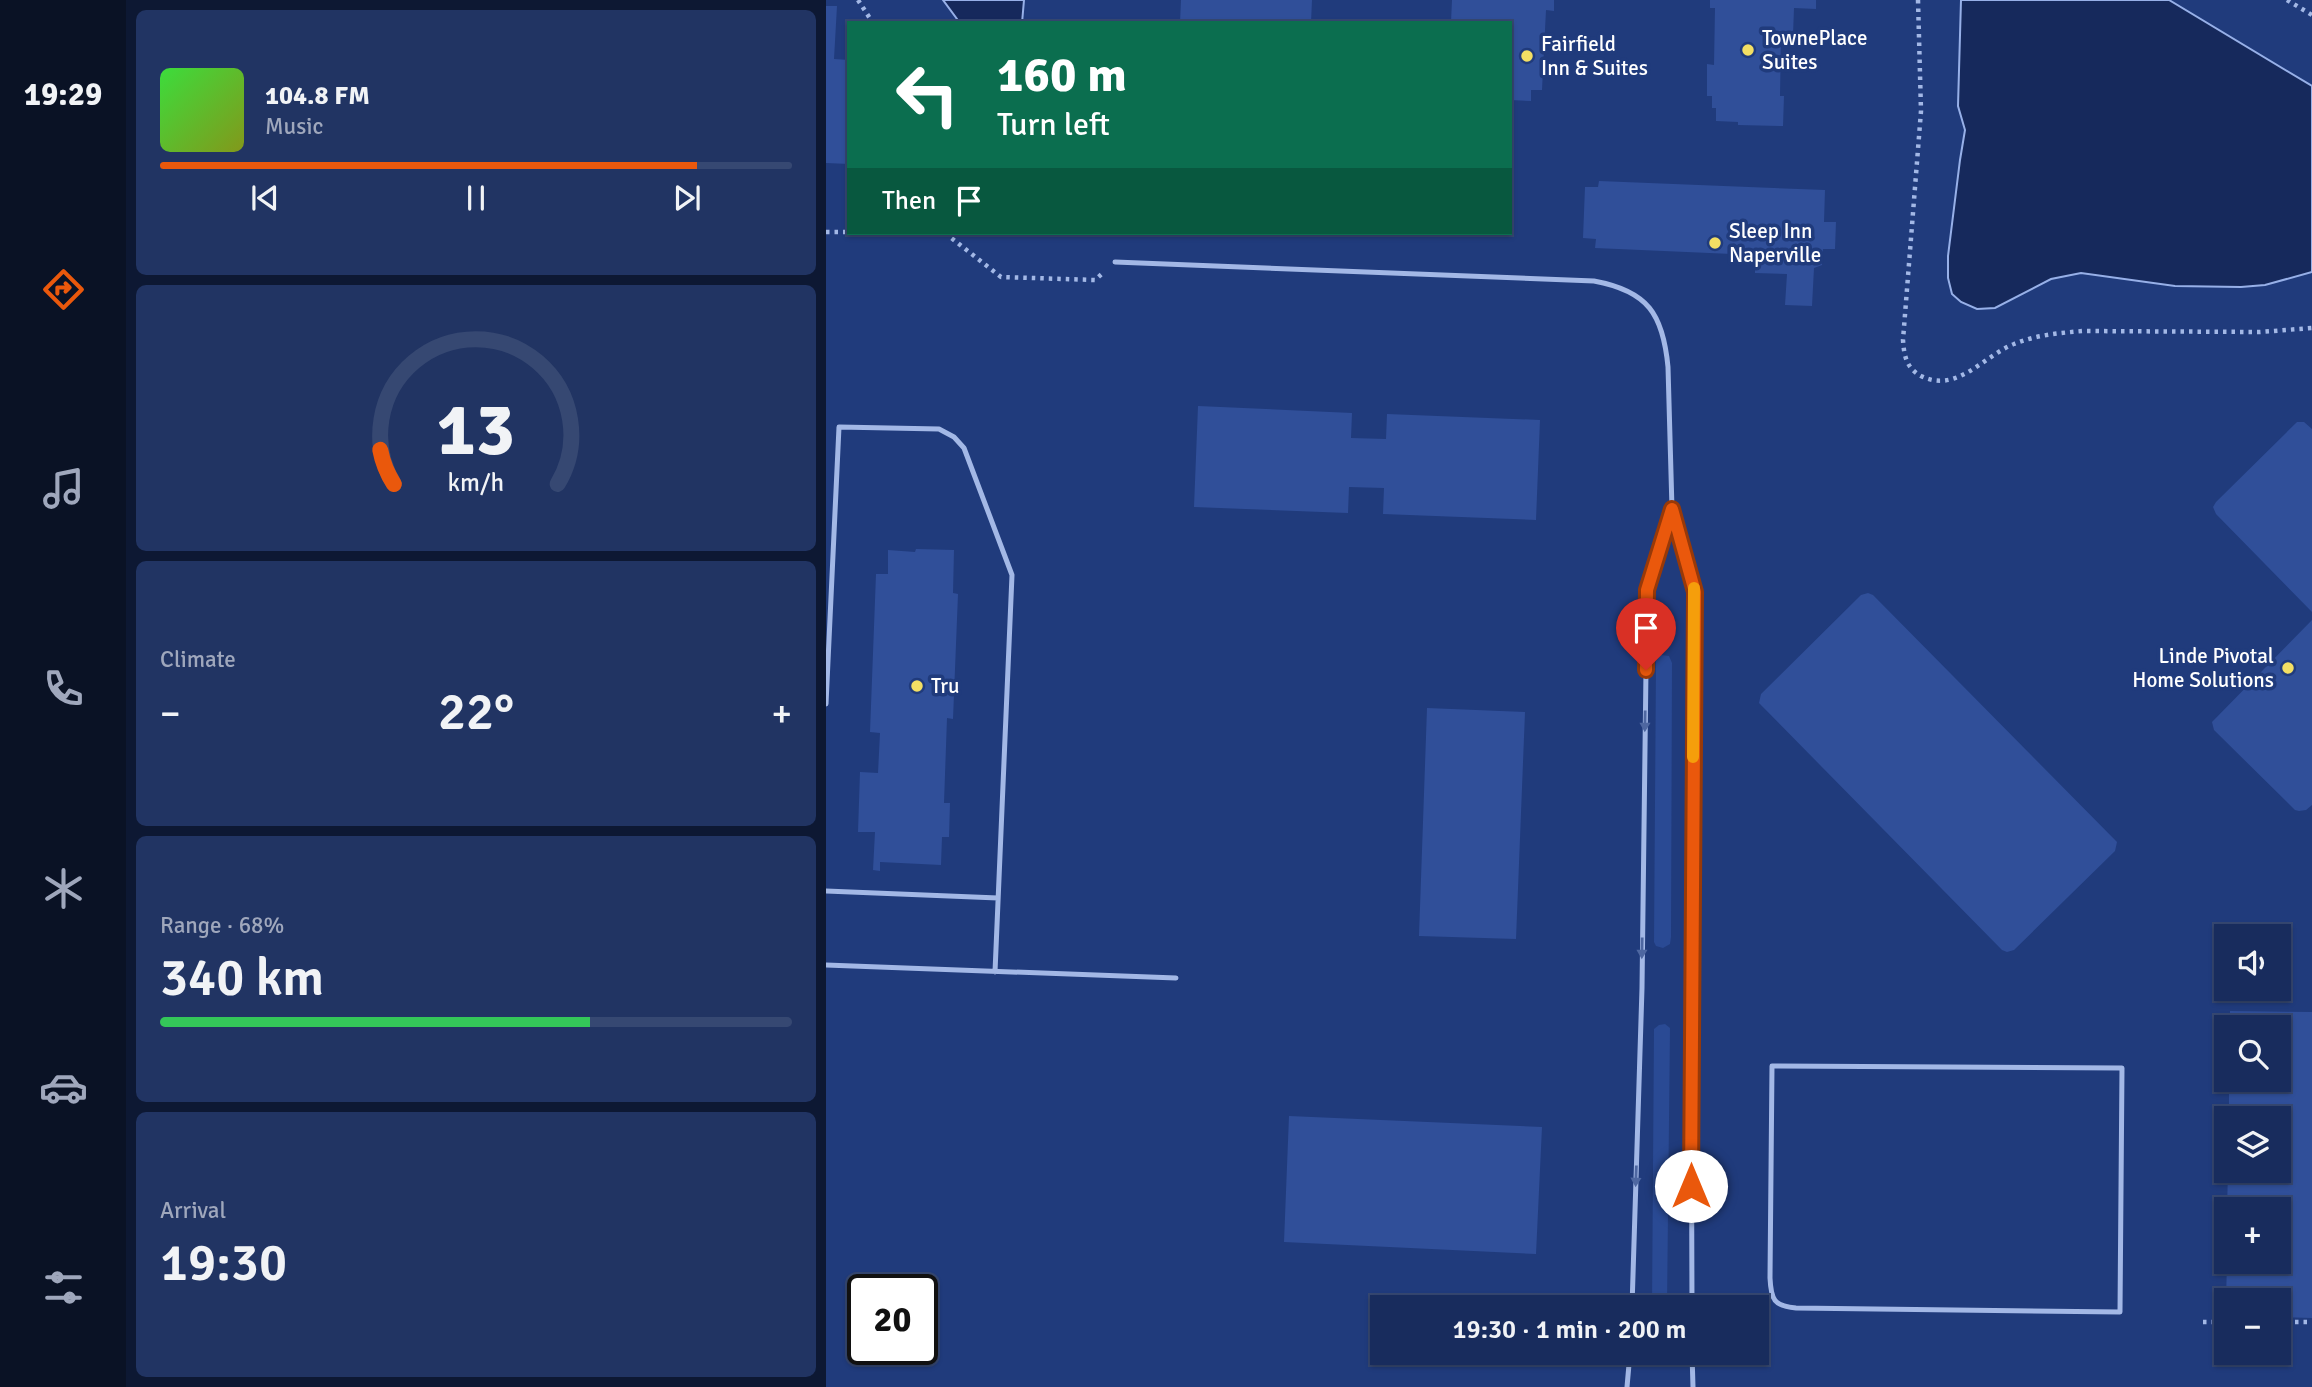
<!DOCTYPE html>
<html lang="en">
<head>
<meta charset="utf-8">
<style>
  :root { --surface:#182c5d; --page:#213463; --text:#f1f3f6; --muted:#9fa7bc; --line:#364872; --accent:#ea580c }
  body { margin:0; font-family:Signika,sans-serif; background:var(--page); color:var(--text); height:100vh; display:flex; flex-direction:column; font-size:26px; white-space:nowrap }
  * { box-sizing:border-box; margin:0 }
  p { font-size:23px; color:var(--muted) }
  .icon { flex:none; width:38px; height:38px; fill:none; stroke:currentColor; stroke-width:2; stroke-linecap:round; stroke-linejoin:round }
  .map { position:relative; flex:1; overflow:hidden }
  .side { display:flex; flex-direction:column; gap:10px; padding:10px; background:#0d1833; width:700px }
  .side>* { flex:none }
  .top-card { position:absolute; left:21px; top:21px; width:665px; height:214px; border-radius:0px; box-shadow:0 2px 5px #0004,0 0 0 2px var(--line); background:#0b6e4f; color:#fff; overflow:hidden }
  .controls { position:absolute; left:1388px; top:924px; display:grid; gap:14px }
  .controls a { display:grid; place-items:center; width:77px; height:77px; border-radius:0px; background:var(--surface); box-shadow:0 2px 5px #0004,0 0 0 2px var(--line); font-size:35px }
  .speed { position:absolute; left:21px; top:1274px; display:flex; gap:14px; font-size:35px; font-weight:700; text-align:center }
  .speed>* { display:grid; place-content:center; width:91px; height:91px; border-radius:50%; background:var(--surface); box-shadow:0 2px 5px #0004,0 0 0 2px var(--line); line-height:1 }
  .speed .limit { border:4px solid #111; border-radius:10px; background:#fff; color:#111 }
  .pin { position:absolute; display:grid; place-items:center; width:60px; height:60px; color:#fff; margin:-72px -30px; border-radius:50% 50% 50% 0; rotate:-45deg; box-shadow:0 0 7px #0007 }
  .pin .icon { rotate:45deg }
  .me { position:absolute; width:77px; margin:-38px; rotate:0deg; stroke-linejoin:round; filter:drop-shadow(0 0 5px #0008) }
  .turn { display:flex; align-items:center; gap:24px; height:147px; padding:0 35px; font-size:32px }
  .turn .icon { width:91px; height:91px; stroke-width:2.5 }
  .turn b { display:block; font-size:49px; line-height:60px }
  .then { display:flex; align-items:center; height:66px; padding:0 35px; background:#0003; gap:14px; font-size:26px }
  .big { font-size:52px; font-weight:600; line-height:1.1 }
  .side .widget { flex:1; display:flex; flex-direction:column; justify-content:center; gap:10px; min-width:0; padding:0 24px; border-radius:10px; background:var(--page) }
  .side .dial { align-items:center; gap:0 }
  .dial svg { height:182px; overflow:visible; fill:none; stroke:var(--line); stroke-width:7; stroke-linecap:round; text-anchor:middle }
  .dial text { fill:var(--text); stroke:none }
  .song { display:flex; align-items:center; gap:21px }
  .cover { width:84px; height:84px; border-radius:10px; background:linear-gradient(135deg,hsl(120 70% 55%),hsl(70 70% 35%)) }
  .played { height:7px; border-radius:4px; background:linear-gradient(90deg,var(--accent) 85%,var(--line) 85%) }
  .keys { display:flex; justify-content:space-around; direction:ltr }
  .heat { display:flex; justify-content:space-between; align-items:center; font-size:38px; direction:ltr }
  .charge { height:10px; border-radius:5px; background:linear-gradient(90deg,#34c759 68%,var(--line) 0) }
  .trip { position:absolute; left:544px; top:1295px; width:399px; height:70px; border-radius:0px; background:var(--surface); box-shadow:0 2px 5px #0004,0 0 0 2px var(--line); font-weight:600; line-height:70px; text-align:center }
  main { display:flex; flex:1; min-height:0 }
  .dock { display:flex; flex-direction:column; width:126px; justify-content:space-around; align-items:center; background:#0a1225; color:var(--muted) }
  .dock .icon { width:49px; height:49px }
  .dock .active { color:var(--accent) }
  .dock b { font-size:32px; color:var(--text) }
  .map>svg:first-child { display:block }
  .green { fill:#2a4a94 }
  .water { fill:#16295c; stroke:#97b0e8; stroke-width:2 }
  .building { fill:#304f99 }
  .lines { fill:none; stroke-linecap:round; stroke-linejoin:round }
  .path { stroke:#a3b8e6; stroke-width:4.5; stroke-dasharray:3.5 5; stroke-linecap:butt }
  .service { stroke:#a3b8e6; stroke-width:5 }
  .oneway { fill:#4e67a1 }
  .route-casing { stroke:#983908; stroke-width:18 }
  .route { stroke:#ea580c; stroke-width:12 }
  .slow { stroke:#f59e0b; stroke-width:12 }
  .poi-dot { fill:#f3df64; stroke:#203b7c; stroke-width:2.5 }
  .labels { text-anchor:middle; dominant-baseline:central; stroke-width:7; stroke-linejoin:round; paint-order:stroke }
  .poi-label { font-size:21px; fill:#fff; stroke:#203b7c; text-anchor:start }
</style>
</head>
<body>
<main>
<nav class="dock">
<b>19:29</b>
<svg class="icon active" aria-label="directions" viewBox="0 0 24 24"><path d="M12 3l9 9-9 9-9-9zM9 14v-3h6M13 9l2 2-2 2"/></svg>
<svg class="icon" aria-label="music" viewBox="0 0 24 24"><path d="M9 18V5l10-2v13"/><circle cx="6" cy="18" r="3"/><circle cx="16" cy="16" r="3"/></svg>
<svg class="icon" aria-label="phone" viewBox="0 0 24 24"><path d="M5 4h4l2 5-3 2q2 4 5 5l2-3 5 2v4C11 20 4 13 5 4z"/></svg>
<svg class="icon" aria-label="climate" viewBox="0 0 24 24"><path d="M12 3v18M4 7l16 10M4 17L20 7"/></svg>
<svg class="icon" aria-label="car" viewBox="0 0 24 24"><path d="M5 17H2v-5l4-1 3-4h7l3 4 3 1v5h-3M9 17h6M6 11h13"/><circle cx="7" cy="17" r="2"/><circle cx="17" cy="17" r="2"/></svg>
<svg class="icon" aria-label="filters" viewBox="0 0 24 24"><path d="M4 7h16M4 17h16"/><circle cx="9" cy="7" r="2"/><circle cx="15" cy="17" r="2"/></svg>
</nav>
<section class="side">
<div class="widget">
<div class="song"><i class="cover"></i><div><b>104.8 FM</b><p>Music</p></div></div>
<div class="played"></div>
<div class="keys"><svg class="icon" aria-label="previous" viewBox="0 0 24 24"><path d="M18 5L8 12l10 7zM5 5v14"/></svg><svg class="icon" aria-label="pause" viewBox="0 0 24 24"><path d="M8 5v14M16 5v14"/></svg><svg class="icon" aria-label="next" viewBox="0 0 24 24"><path d="M6 5l10 7-10 7zM19 5v14"/></svg></div>
</div>
<div class="widget dial"><svg viewBox="0 0 100 80">
<path d="M14 69A42 42 0 1 1 86 69"/>
<path d="M14 69A42 42 0 0 1 8 54" stroke="#ea580c"/>
<text x="50" y="56" font-size="32" font-weight="700">13</text>
<text x="50" y="72" font-size="11">km/h</text>
</svg></div>
<div class="widget"><p>Climate</p>
<div class="heat"><a>−</a><b class="big">22°</b><a>+</a></div>
</div>
<div class="widget"><p>Range · 68%</p><b class="big">340 km</b><div class="charge"></div></div>
<div class="widget"><p>Arrival</p><b class="big">19:30</b></div>
</section>
<div class="map">
<svg width="1486" height="1387" viewBox="0 0 1486 1387">
  <rect width="100%" height="100%" fill="#203b7c"/>
  <path class="green" d="M835,655L843,656L846,663L845,937L844,944L837,948L830,946L828,942L830,661Z
    M839,1024L844,1028L841,1307H826L828,1029L833,1025Z"/>
  <path class="water" d="M117,0H198L196,23H134Z
    M1135,0H1343L1486,86V272L1439,285L1415,287L1349,286L1255,273L1225,279L1169,308L1151,309L1135,302L1126,294L1122,278V256L1134,160L1139,130L1132,106Z"/>
  <path class="building" d="M355,0H486L485,23H354Z
    M626,0H728V11L720,10L716,90H705V101L684,100V23L625,22Z
    M884,0H990V9L968,8L967,35L955,34L954,96H958L957,126L912,125V122L890,121V108H886V96H881V64L888,65L889,8H884Z
    M0,6H11L8,59L23,60V164L0,163Z
    M773,181L999,190L998,222H1010L1009,249H997L996,265L988,268L986,306L959,305L961,274L929,273V255L769,248L770,239L757,238L759,187H772Z
    M372,406L526,413L525,438L560,439L561,414L714,420L710,520L557,514L558,488L523,487L522,513L368,507Z
    M1471,422H1478L1486,429V612L1390,514L1387,507L1390,502Z
    M90,549L128,550L127,593L132,594L127,719L121,718L118,803H124L123,837H116L115,865L54,862V871L47,870L49,832H32L34,772L52,773L54,733L44,732L50,574H62V550L89,552Z
    M1042,593L1047,595L1291,842L1289,851L1188,950L1181,952L1176,950L933,703L935,694L1035,595Z
    M1486,620V805L1480,810L1473,811L1469,810L1388,730L1386,722Z
    M601,708L699,712L690,939L593,936Z
    M1404,1011L1486,1012V1318L1452,1317V1300H1400L1401,1262H1452V1209H1401L1402,1171H1452V1118H1403V1080H1452V1027H1404Z
    M463,1116L716,1127L710,1254L458,1242Z"/>
  <g class="lines">
    <path class="path" d="M32,0L47,23
      M1092,0L1095,111L1077,340C1078,355 1080,368 1095,376C1131,394 1157,356 1188,344C1210,335 1233,333 1257,331L1434,332L1486,328
      M1461,0L1486,15
      M0,232H23
      M41,233H43
      M119,233L175,277L269,280L278,272
      M1377,1322H1400
      M1452,1322H1486"/>
    <path class="service" d="M289,262L768,281C822,291 837,314 842,367L846,509L869,592L865,996L866,1307
      M0,704L13,427L113,429L128,437L138,448L186,575L169,972
      M0,891L172,898
      M0,965L350,978
      M946,1066L1296,1068L1294,1312L970,1308C948,1306 945,1300 944,1278Z
      M806,1307L816,988L821,590L846,509
      M866,1353L867,1387
      M801,1387L804,1353"/>
  </g>
  <defs><path id="oneway-solid" d="M-6-.8H1V-3.2L6.5 0L1 3.2V.8H-6Z" transform="scale(1.75)"/></defs>
  <g class="oneway">
    <use href="#oneway-solid" transform="translate(819 721) rotate(91)"/>
    <use href="#oneway-solid" transform="translate(816 948) rotate(91)"/>
    <use href="#oneway-solid" transform="translate(810 1176) rotate(92)"/>
  </g>
  <g class="lines">
    <g class="route-casing">
      <path id="route" d="M820,670L821,590L846,509L869,592L865,1186"/>
    </g>
    <use href="#route" class="route"/>
    <path class="slow" d="M867,757L868,588"/>
  </g>
  <g class="poi-dot">
    <circle cx="922" cy="50" r="7"/>
    <circle cx="701" cy="56" r="7"/>
    <circle cx="889" cy="243" r="7"/>
    <circle cx="1462" cy="668" r="7"/>
    <circle cx="91" cy="686" r="7"/>
  </g>
  <g class="labels">
    <g class="poi-label">
      <text x="936" y="38">TownePlace<tspan x="936" dy="24">Suites</tspan></text>
      <text x="715" y="44">Fairfield<tspan x="715" dy="24">Inn &amp; Suites</tspan></text>
      <text x="903" y="231">Sleep Inn<tspan x="903" dy="24">Naperville</tspan></text>
      <text x="1448" y="656" text-anchor="end">Linde Pivotal<tspan x="1448" dy="24">Home Solutions</tspan></text>
      <text x="105" y="686">Tru</text>
    </g>
  </g>
</svg>
<div class="controls">
<a><svg class="icon" aria-label="sound" viewBox="0 0 24 24"><path d="M4 9h4l5-4v14l-5-4H4zM17 9q2 3 0 6"/></svg></a>
<a><svg class="icon" aria-label="search" viewBox="0 0 24 24"><circle cx="10" cy="10" r="6"/><path d="M15 15l6 6"/></svg></a>
<a><svg class="icon" aria-label="layers" viewBox="0 0 24 24"><path d="M12 4l9 5-9 5-9-5zM3 14l9 5 9-5"/></svg></a>
<a>+</a>
<a>−</a>
</div>
<div class="speed"><div class="limit">20</div></div>
<div class="pin" style="left:820px;top:670px;background:#d93025"><svg class="icon" aria-label="arrive" viewBox="0 0 24 24"><path d="M6 21V4h12l-3 4 3 4H6"/></svg></div>
<svg class="me" style="left:865px;top:1186px" viewBox="-20 -20 40 40"><circle r="19" fill="#fff"/><path d="M0-13L10 11 0 6-10 11z" fill="#ea580c"/></svg>
<div class="trip">19:30 · 1 min · 200 m</div>
<div class="top-card">
<div class="turn"><svg class="icon" aria-label="left" viewBox="0 0 24 24"><path d="M17 20v-9H6M10 6l-5 5 5 5"/></svg><div><b>160 m</b>Turn left</div></div>
<div class="then">Then<svg class="icon" aria-label="arrive" viewBox="0 0 24 24"><path d="M6 21V4h12l-3 4 3 4H6"/></svg></div>
</div>
</div>
</main>
</body>
</html>
